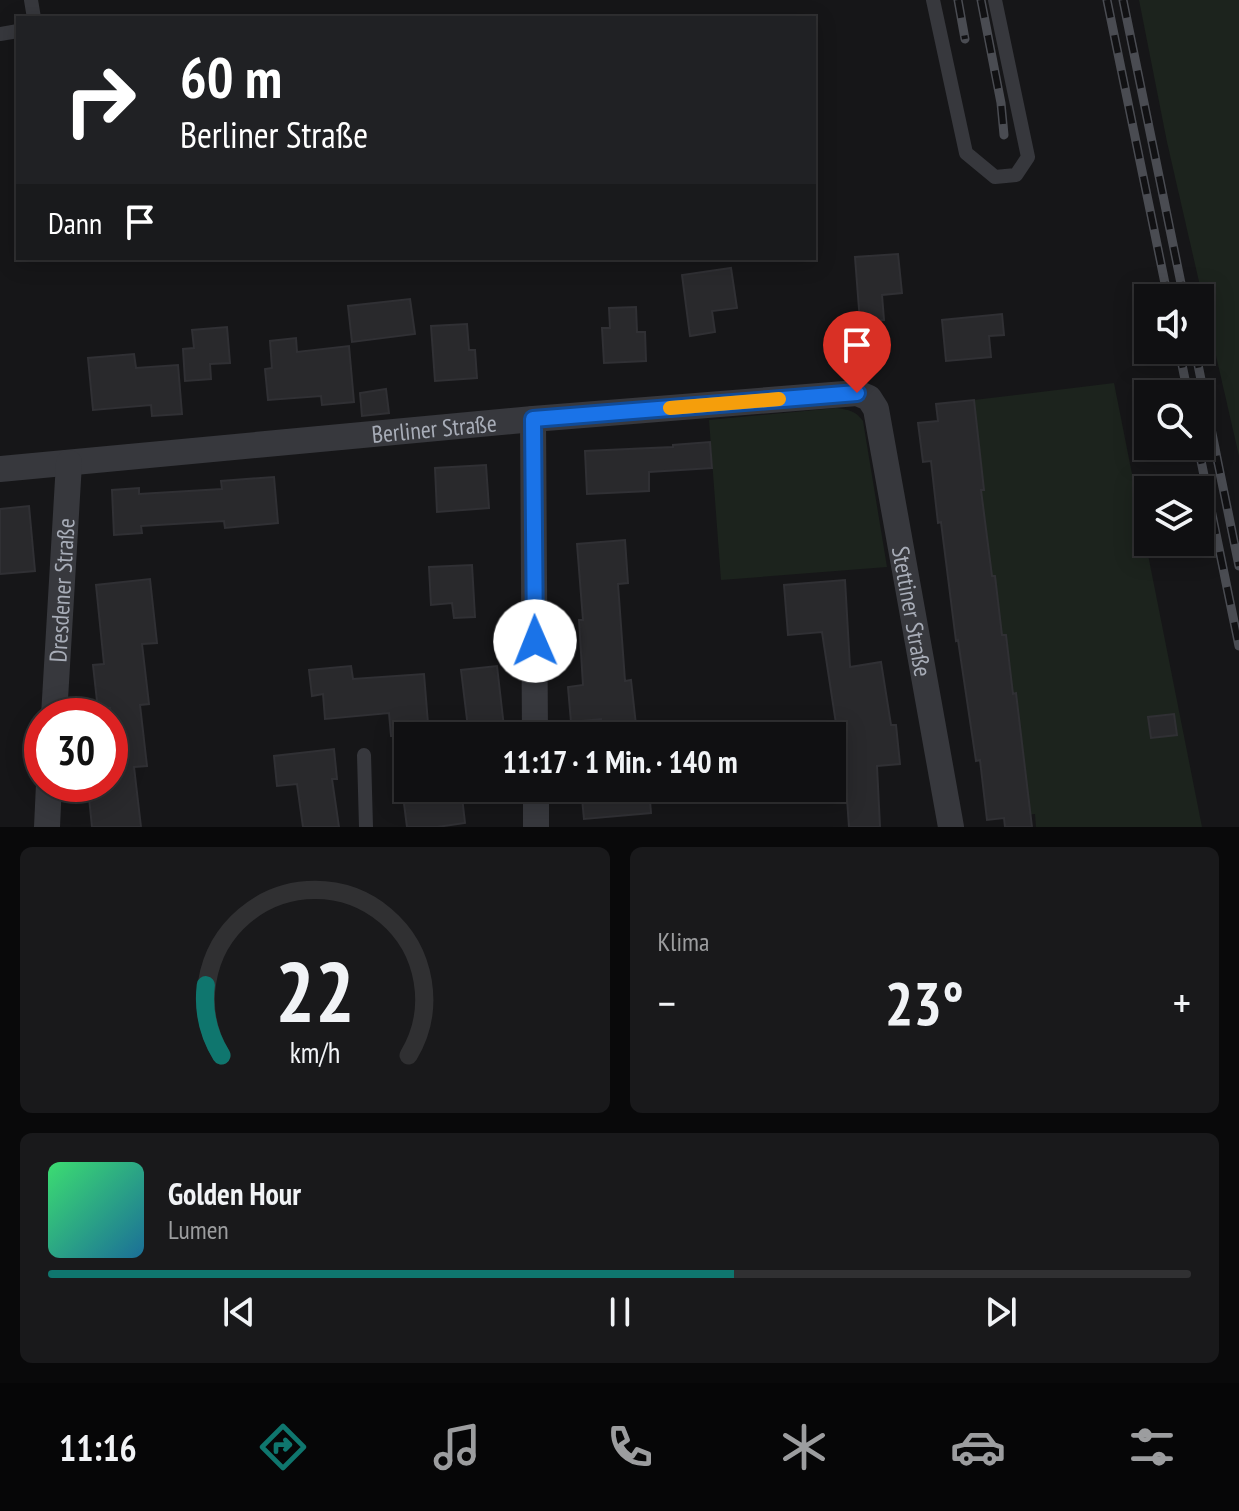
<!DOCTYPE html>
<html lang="de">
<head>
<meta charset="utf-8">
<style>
  :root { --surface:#101012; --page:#19191b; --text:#f1f3f6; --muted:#9c9d9f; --line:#303032; --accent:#0f766e }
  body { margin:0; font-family:"PT Sans Narrow",sans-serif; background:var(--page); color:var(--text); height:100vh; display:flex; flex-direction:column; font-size:30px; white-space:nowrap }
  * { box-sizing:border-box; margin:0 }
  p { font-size:26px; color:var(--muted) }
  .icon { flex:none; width:44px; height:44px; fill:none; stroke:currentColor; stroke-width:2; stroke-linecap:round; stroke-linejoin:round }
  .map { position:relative; height:827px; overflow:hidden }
  .side { display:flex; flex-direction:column; gap:20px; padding:20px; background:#09090a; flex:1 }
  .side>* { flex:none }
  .banner { position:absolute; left:16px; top:16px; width:800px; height:244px; border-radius:0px; box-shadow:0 4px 20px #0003,0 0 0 2px var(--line); background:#202124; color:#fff; overflow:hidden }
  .tools { position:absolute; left:1134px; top:284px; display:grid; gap:16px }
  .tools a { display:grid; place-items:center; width:80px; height:80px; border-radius:0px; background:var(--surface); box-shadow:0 4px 20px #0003,0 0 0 2px var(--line); font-size:40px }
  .speed { position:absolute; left:24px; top:698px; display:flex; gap:16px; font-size:40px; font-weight:700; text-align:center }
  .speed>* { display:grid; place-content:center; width:104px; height:104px; border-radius:50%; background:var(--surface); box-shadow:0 4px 20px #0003,0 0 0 2px var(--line); line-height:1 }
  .speed .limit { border:12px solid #d22; background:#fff; color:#111 }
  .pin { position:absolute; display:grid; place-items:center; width:68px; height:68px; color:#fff; margin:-82px -34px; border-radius:50% 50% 50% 0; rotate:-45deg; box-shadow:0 0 8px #0007 }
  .pin .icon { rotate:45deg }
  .me { position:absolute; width:88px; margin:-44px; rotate:359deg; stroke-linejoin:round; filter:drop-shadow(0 0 6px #0008) }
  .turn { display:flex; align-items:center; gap:28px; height:168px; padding:0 32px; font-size:36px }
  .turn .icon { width:104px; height:104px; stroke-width:2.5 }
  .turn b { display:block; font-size:56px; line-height:68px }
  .then { display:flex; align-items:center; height:76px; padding:0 32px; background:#0003; gap:16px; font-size:30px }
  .big { font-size:60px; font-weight:800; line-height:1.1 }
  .side .tile { flex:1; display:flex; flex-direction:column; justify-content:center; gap:12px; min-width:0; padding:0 28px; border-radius:12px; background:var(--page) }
  .side .dial { align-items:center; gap:0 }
  .dial svg { height:208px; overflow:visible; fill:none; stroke:var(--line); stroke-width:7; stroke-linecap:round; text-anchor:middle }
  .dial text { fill:var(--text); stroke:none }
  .song { display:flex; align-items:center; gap:24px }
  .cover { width:96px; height:96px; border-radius:12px; background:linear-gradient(135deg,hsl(140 70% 55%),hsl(200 70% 35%)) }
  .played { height:8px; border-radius:4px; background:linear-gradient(90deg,var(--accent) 60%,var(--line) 60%) }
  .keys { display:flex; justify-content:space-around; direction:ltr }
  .heat { display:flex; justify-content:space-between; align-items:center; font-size:44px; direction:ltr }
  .side .tiles { flex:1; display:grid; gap:20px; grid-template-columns:1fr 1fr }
  .tile:last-child { grid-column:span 2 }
  .trip { position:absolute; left:394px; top:722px; width:452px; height:80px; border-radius:0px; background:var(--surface); box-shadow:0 4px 20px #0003,0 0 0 2px var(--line); font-weight:800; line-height:80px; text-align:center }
  .tabs { display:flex; height:128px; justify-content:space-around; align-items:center; background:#060607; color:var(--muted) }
  .tabs .icon { width:56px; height:56px }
  .tabs .selected { color:var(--accent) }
  .tabs b { font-size:36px; color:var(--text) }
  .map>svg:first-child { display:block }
  .green { fill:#1c231d }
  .building { fill:#29292c; stroke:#303034; stroke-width:2 }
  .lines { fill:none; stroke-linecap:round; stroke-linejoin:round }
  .service { stroke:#37383d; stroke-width:14 }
  .minor { stroke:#37383d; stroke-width:26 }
  .rail-casing { stroke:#4a4c52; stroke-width:9 }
  .rail { stroke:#111113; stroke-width:6; stroke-dasharray:18; stroke-linecap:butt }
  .route-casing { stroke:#114b97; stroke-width:20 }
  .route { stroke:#1a73e8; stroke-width:14 }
  .slow { stroke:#f59e0b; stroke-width:14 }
  .labels { text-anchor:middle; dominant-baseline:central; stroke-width:8; stroke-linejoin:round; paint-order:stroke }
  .street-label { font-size:24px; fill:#a8adb8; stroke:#111113 }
</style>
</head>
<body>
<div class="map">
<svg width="1239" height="827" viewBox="0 0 1239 827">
  <rect width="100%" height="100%" fill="#161618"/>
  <path class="green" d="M1139,0H1239V456L1167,142Z
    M1114,383L1202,827H1036L1035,814L1025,815L1027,789L1016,694H1013L1006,635H1002L995,576L971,579L989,551L985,518L959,493L984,489L974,400Z
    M837,408C849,410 856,411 863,421L887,567L721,580L709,420Z"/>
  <path class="building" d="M898,254L902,293L882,295L884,320L860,322L855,257Z
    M731,268L737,308L712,311L715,332L690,336L682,275Z
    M410,299L415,334L352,342L348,306Z
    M636,307L637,332H645L646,361L604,363L602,328H610L609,308Z
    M1002,314L1004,335L989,336L991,357L946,361L942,320Z
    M467,324L469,350H475L477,378L435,381L431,326Z
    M227,327L230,363L210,364L211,379L185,381L183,349L194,348L192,330Z
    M296,338L297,352L349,346L354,402L322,405L321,396L268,400L265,369L272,368L270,341Z
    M134,354L136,368L178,365L182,414L152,416L151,405L93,410L88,358Z
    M386,389L389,413L362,416L360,393Z
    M974,400L984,490H981L992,576H995L1002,635H1006L1013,694L1016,693L1032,827H1005L1004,818L987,820L980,760L976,761L958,640L956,641L941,522L938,523L931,461L923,462L918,423L938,421L936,404Z
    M710,442L712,468L649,472V491L587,494L585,451L673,447V445Z
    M486,465L489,508L437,512L435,468Z
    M274,477L278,523L225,528L224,521L141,526L142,533L114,535L112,490L139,488V494L222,489L221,481Z
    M29,506L35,571L0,574V509Z
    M625,540L628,583L618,584L625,681L631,680L637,734L603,736L601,719L571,722L568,687L583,685L579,620H583L577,544Z
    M472,565L475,617L454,618L452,603L431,605L429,567Z
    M150,579L157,643L142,644L149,704L140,705L147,766L134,767L141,827H92L88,787L110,785V708L98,710L93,665L104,664L96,585Z
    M845,580L850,667L881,662L891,725H896L900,764L877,766L880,827H849L845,770L832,771V731L837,730L822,632L788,635L784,585Z
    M351,666L353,679L424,674L429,736H391L389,713L325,719L323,694L312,696L309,670Z
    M497,666L505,736H469L461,670Z
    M1174,714L1177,735L1151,738L1148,717Z
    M334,749L337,779H332L339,827H303L297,784L277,786L274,756Z
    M402,788H461L465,823L437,827H407Z
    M581,788H649L651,813L584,819Z"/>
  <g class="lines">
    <path class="service" d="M31,0L34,18
      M933,0L966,153L995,177L1016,175L1028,157L995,0
      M0,34L18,31
      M364,755L366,827"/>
    <g class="minor">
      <path d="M533,419L535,736"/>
      <path id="s1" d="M0,469L533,419L857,393L869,398L876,409L951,827"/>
      <path id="s2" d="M54,716L69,463"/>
      <path d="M536,788V827"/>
      <path d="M47,827L49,784"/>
    </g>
    <g class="rail-casing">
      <path id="rail" d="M958,0L965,39
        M981,0L1001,103L1004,135
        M1107,0L1168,298
        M1123,0L1184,298
        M1179,350L1188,394
        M1195,350L1239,566
        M1198,446L1239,646"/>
    </g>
    <use href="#rail" class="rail"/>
  </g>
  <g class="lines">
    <g class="route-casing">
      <path id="route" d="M535,641L533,419L857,393"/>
    </g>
    <use href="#route" class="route"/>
    <path class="slow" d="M670,408L779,399"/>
  </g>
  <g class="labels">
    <g class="street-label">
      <text stroke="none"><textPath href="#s1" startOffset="436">Berliner Straße</textPath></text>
      <text stroke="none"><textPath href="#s2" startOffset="126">Dresdener Straße</textPath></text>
      <text stroke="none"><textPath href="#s1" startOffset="1092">Stettiner Straße</textPath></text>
    </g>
  </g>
</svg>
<div class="tools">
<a><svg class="icon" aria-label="sound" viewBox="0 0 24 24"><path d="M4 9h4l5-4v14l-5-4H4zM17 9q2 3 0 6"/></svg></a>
<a><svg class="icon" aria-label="search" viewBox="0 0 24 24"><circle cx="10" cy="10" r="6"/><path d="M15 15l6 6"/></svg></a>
<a><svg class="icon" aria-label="layers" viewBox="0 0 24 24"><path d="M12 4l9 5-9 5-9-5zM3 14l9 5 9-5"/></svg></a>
</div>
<div class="speed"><div class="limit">30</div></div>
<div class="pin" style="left:857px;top:393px;background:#d93025"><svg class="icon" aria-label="arrive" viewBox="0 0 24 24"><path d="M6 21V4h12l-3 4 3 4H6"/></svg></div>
<svg class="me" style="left:535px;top:641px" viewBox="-20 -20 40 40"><circle r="19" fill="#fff"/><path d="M0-13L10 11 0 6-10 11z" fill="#1a73e8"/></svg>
<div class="trip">11:17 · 1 Min. · 140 m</div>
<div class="banner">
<div class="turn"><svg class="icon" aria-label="right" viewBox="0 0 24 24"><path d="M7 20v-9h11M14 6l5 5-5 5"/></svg><div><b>60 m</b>Berliner Straße</div></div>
<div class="then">Dann<svg class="icon" aria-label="arrive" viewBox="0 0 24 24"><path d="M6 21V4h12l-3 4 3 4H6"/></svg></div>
</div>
</div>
<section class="side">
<div class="tiles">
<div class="tile dial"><svg viewBox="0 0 100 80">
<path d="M14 69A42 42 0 1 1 86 69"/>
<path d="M14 69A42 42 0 0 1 8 42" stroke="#0f766e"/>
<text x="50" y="56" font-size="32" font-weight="700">22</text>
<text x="50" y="72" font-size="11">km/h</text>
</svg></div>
<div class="tile"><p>Klima</p>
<div class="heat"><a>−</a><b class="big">23°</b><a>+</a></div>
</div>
<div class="tile">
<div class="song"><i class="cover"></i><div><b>Golden Hour</b><p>Lumen</p></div></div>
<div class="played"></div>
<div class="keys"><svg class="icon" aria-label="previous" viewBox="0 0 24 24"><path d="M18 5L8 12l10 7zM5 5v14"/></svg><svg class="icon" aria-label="pause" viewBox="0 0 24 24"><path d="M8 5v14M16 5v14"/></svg><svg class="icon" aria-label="next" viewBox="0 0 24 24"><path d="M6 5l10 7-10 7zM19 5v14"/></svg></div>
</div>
</div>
</section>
<nav class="tabs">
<b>11:16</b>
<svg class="icon selected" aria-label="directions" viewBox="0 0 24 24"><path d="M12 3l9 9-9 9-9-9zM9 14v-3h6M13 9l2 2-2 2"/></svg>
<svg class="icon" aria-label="music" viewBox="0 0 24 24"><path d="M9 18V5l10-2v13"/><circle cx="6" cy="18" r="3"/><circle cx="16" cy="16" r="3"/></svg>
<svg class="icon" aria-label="phone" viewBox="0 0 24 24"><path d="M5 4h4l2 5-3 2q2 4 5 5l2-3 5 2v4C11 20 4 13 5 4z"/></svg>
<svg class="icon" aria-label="climate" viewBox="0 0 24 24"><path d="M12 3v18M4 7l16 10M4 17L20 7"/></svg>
<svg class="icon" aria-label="car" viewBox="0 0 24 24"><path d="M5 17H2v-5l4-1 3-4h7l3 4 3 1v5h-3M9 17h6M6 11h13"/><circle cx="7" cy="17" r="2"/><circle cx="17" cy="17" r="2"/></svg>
<svg class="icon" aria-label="filters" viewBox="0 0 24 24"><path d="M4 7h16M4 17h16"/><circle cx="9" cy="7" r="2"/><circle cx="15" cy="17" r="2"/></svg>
</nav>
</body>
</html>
